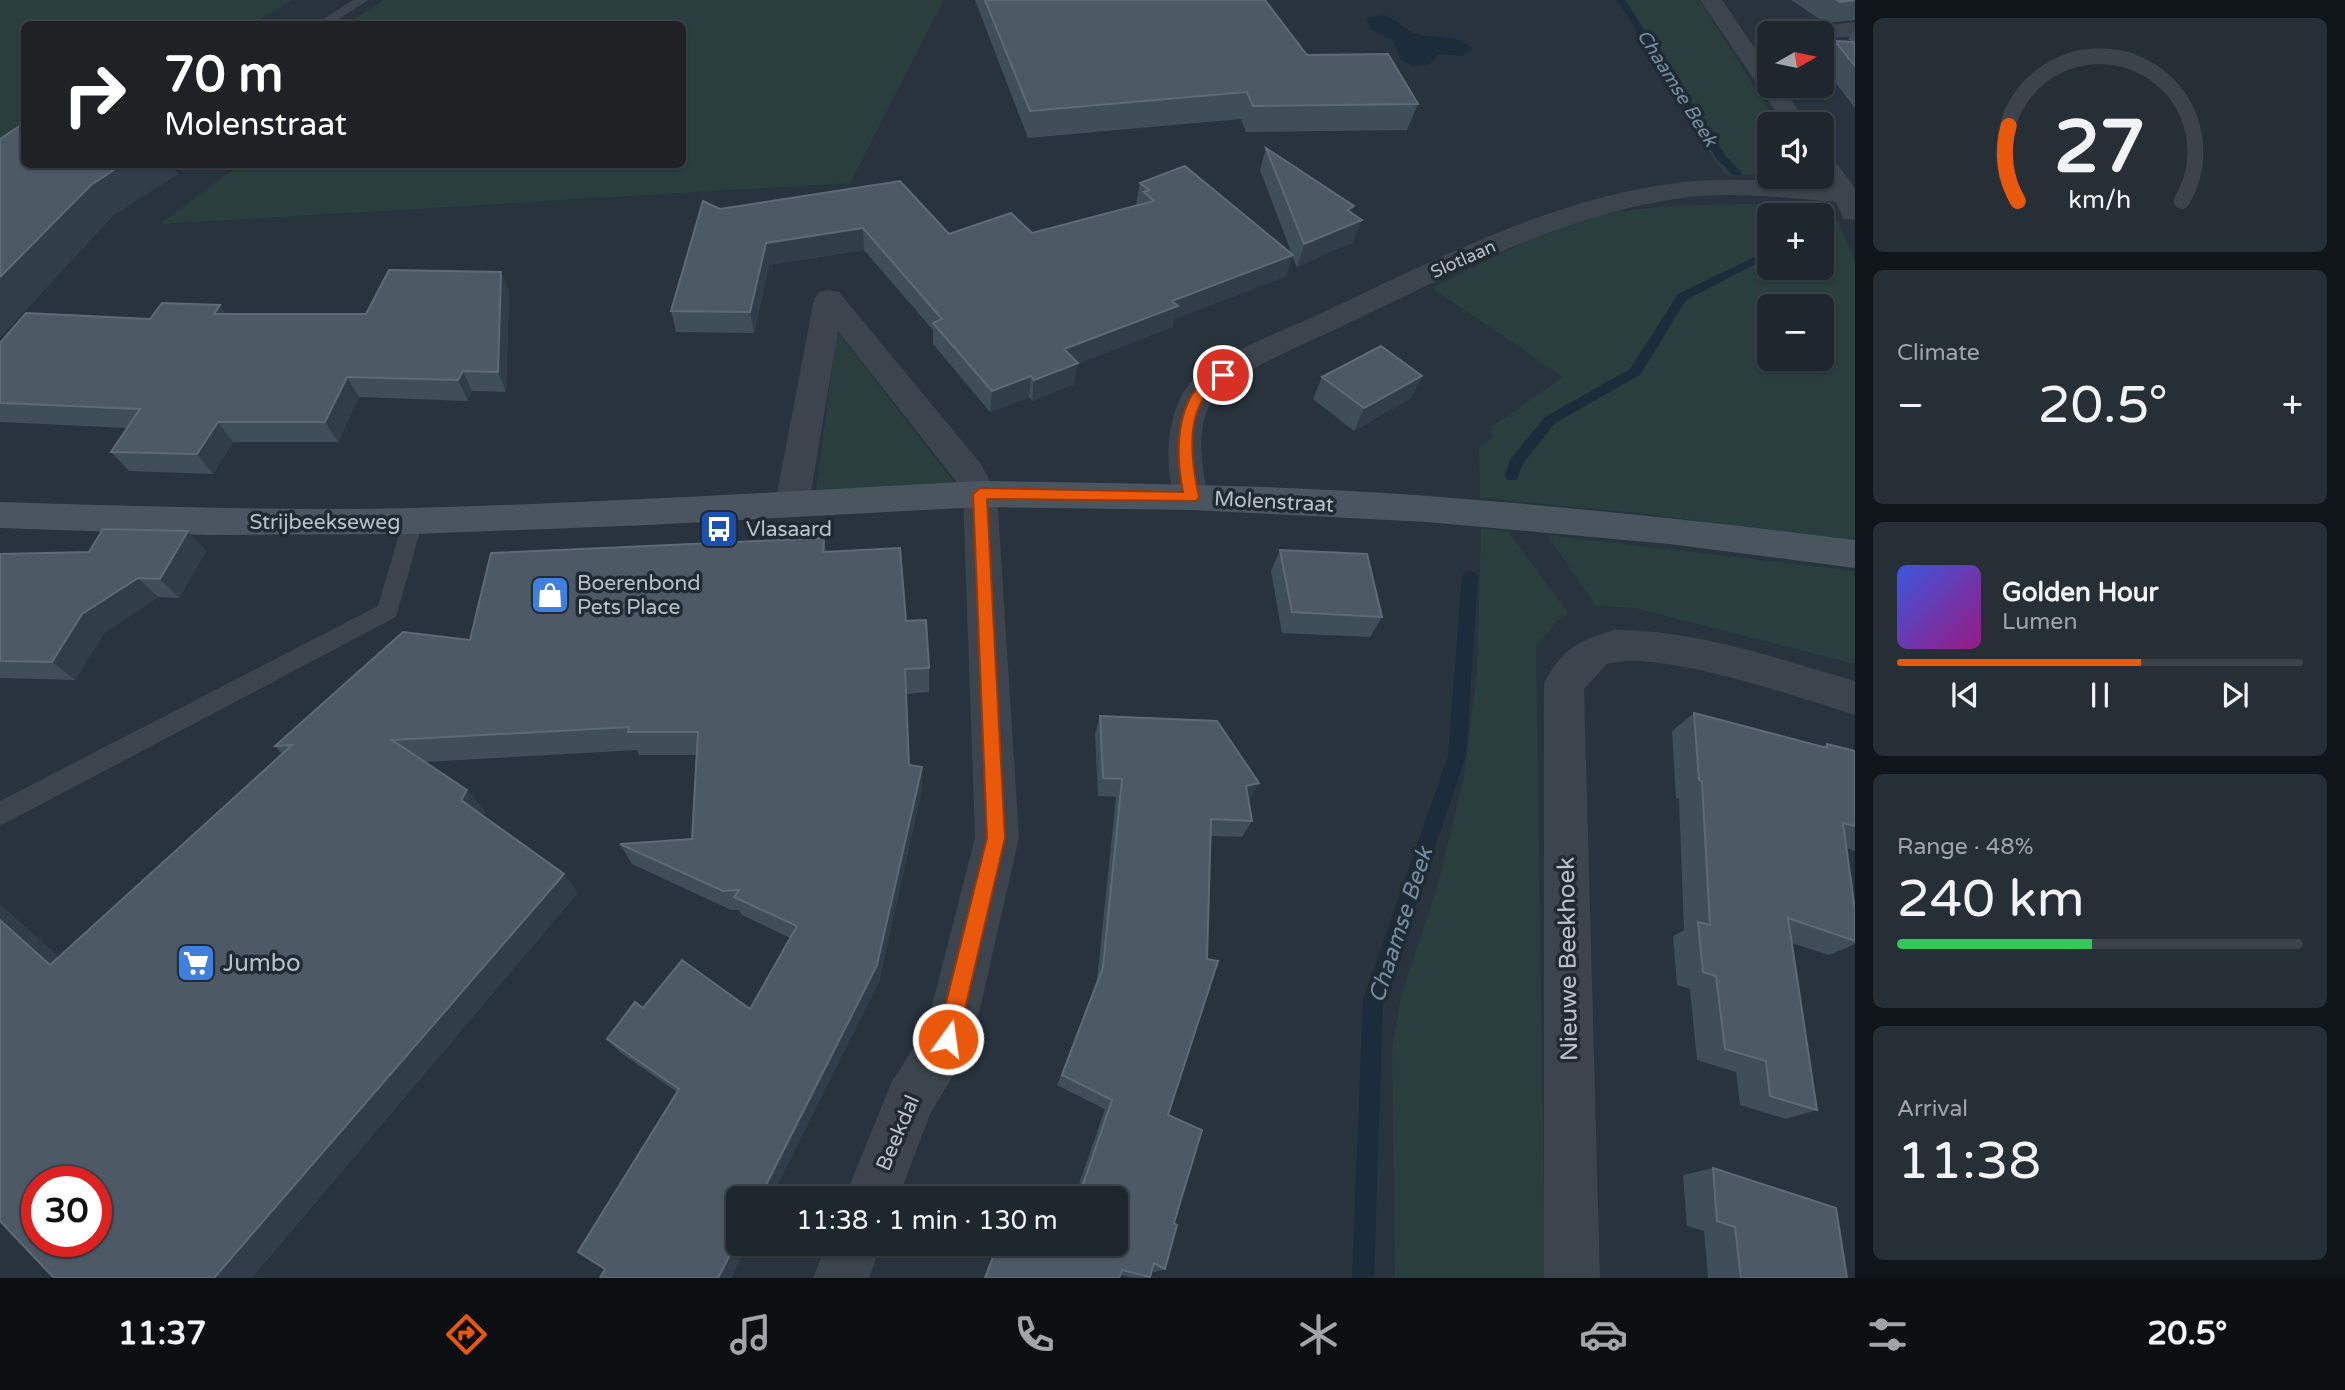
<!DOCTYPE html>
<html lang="en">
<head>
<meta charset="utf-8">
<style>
  :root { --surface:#1e262e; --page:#262e36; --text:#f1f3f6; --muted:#a1a5aa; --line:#3c434a; --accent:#ea580c }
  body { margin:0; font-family:"Varela Round",sans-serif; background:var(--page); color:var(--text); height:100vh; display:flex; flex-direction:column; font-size:26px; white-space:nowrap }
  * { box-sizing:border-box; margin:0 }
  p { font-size:23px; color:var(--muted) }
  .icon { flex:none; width:38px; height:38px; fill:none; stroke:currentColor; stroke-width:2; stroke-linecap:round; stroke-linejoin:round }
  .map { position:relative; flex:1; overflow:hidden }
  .panel { display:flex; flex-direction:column; gap:18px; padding:18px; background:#101519; width:490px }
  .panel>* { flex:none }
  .hud { position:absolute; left:21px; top:21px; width:665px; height:147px; border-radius:10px; box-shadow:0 2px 5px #0004,0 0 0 2px var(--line); background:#202124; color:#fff; overflow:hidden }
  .needle { width:46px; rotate:81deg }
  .buttons { position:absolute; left:1757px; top:21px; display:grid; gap:14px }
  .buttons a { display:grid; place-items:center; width:77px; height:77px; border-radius:10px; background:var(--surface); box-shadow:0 2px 5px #0004,0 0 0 2px var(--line); font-size:35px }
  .speed { position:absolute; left:21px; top:1166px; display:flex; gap:14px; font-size:35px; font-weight:700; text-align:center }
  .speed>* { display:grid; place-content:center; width:91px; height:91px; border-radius:50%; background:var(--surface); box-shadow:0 2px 5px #0004,0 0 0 2px var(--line); line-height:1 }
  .speed .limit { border:10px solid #d22; background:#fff; color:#111 }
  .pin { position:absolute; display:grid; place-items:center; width:60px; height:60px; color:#fff; margin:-30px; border:4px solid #fff; border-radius:50%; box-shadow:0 2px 7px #0007 }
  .me { position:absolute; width:77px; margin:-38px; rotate:14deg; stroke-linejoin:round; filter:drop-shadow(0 0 5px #0008) }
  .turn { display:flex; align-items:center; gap:24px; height:147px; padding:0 28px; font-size:32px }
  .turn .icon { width:91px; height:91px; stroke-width:2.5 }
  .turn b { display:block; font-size:49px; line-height:60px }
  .big { font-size:52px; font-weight:600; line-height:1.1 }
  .panel .widget { flex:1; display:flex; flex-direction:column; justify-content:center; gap:10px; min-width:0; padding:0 24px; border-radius:10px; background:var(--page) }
  .panel .dial { align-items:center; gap:0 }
  .dial svg { height:182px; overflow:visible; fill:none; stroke:var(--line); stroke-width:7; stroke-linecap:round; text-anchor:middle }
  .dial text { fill:var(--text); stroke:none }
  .song { display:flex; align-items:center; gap:21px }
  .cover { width:84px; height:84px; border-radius:10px; background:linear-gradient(135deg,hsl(230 70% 55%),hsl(310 70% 35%)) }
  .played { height:7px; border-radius:4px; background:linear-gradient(90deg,var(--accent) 60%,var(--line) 60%) }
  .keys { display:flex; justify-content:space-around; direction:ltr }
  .heat { display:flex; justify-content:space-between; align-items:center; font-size:38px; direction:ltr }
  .charge { height:10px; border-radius:5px; background:linear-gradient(90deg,#34c759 48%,var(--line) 0) }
  .trip { position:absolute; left:726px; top:1186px; width:402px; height:70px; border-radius:10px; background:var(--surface); box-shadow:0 2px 5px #0004,0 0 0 2px var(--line); font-weight:600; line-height:70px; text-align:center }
  .tab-bar { display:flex; height:112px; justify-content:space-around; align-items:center; background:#0c0f12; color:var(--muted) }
  .tab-bar .icon { width:49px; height:49px }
  .tab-bar .current { color:var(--accent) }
  .tab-bar b { font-size:32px; color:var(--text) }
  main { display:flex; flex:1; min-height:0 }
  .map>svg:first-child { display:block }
  .green { fill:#2a3e3e; fill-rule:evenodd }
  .water { fill:#1c2c3a }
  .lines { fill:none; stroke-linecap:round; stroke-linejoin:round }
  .stream { fill:#1c2c3a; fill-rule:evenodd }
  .lane { fill:#3c454d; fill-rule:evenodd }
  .street { fill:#3c454d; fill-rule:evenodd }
  .secondary { fill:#4a5560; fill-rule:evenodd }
  .wall { fill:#404e59 }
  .shaded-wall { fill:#313e49 }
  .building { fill:#4d5a65; stroke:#5e6a75; stroke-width:2; fill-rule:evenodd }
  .route { fill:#ea580c; stroke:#983908; stroke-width:2 }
  .labels { text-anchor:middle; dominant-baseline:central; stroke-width:7; stroke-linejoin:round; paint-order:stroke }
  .far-street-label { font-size:18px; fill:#b8c0c8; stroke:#202a33 }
  .far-water-label { font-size:19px; font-style:italic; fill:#758ea3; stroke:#202a33 }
  .street-label { font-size:21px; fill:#b8c0c8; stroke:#202a33 }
  .poi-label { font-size:21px; fill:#b8c0c8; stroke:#202a33; text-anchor:start }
  .water-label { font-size:23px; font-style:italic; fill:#758ea3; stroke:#202a33 }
  .near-street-label { font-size:24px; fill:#b8c0c8; stroke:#202a33 }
  .near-poi-label { font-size:24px; fill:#b8c0c8; stroke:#202a33; text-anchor:start }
</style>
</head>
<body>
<main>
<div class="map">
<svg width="1855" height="1278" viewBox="0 0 1855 1278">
  <rect width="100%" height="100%" fill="#28333d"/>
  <path class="green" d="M0,0H292L251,24H24V147L0,163Z
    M383,0H944L850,183L160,224L239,165L682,164V24H347Z
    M1623,0H1699L1778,124H1769V173L1728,176L1714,161Z
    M1782,203L1805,207L1838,222L1855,260V540L1627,512L1480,498L1479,447L1492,438L1491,427L1563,377L1432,288C1479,265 1528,237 1578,221C1642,202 1716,206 1782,203ZM1769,215H1822V268H1769ZM1769,306H1822V359H1769Z
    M837,331L956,485L816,490Z
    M1481,528L1508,531L1569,614L1556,622L1536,647L1545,1278H1395L1392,1051L1401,996L1436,891L1464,777L1477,671Z
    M1547,535L1855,571V664L1635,608L1596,606Z"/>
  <path class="water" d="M1382,15C1395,17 1399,26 1410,31C1431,41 1454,32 1473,48L1463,56L1438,54L1430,64L1413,66L1401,60L1394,41L1371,30L1366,18Z"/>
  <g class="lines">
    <path class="stream" d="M1617,0H1625L1725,155L1742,173L1741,175H1733L1717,159Z
      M1766,205H1774L1777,215L1768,217Z
      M1769,250V257L1686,300L1640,375L1555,423L1522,465L1517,480H1507L1505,476L1510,460L1545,417L1630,369L1678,294Z
      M1470,570L1478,576L1466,756L1383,1000L1374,1278H1352L1363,1000L1448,756L1462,576Z"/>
    <path class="lane" d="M353,0H368L331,24H316Z
      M413,513L420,515L423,521L396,617L0,826V801L378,606L403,521L406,515Z"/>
    <path class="street" d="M1700,0H1722L1769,69V86H1781L1808,124H1784Z
      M1855,22V36L1822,39V33H1807L1810,28Z
      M1822,153L1831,156L1855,188V220L1843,218L1836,202C1785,198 1733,191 1682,198C1563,214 1454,273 1347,324C1312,341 1241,369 1217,395C1193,421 1202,466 1208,497L1203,506L1191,510L1179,506C1161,474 1166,408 1192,381C1216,356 1280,332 1313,317C1431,262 1552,197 1684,182C1731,177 1779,181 1826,185L1820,177Z
      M829,290L839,292L981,464L997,494L1019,838L973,1039L965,1056L930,1114L898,1199H844L892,1081L926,1029L975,838L963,494L955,480L838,331L809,504L804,513L792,517L780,513L775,504L814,299L819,292Z
      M1615,630C1697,630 1776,658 1855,681V715C1800,698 1658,648 1607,664L1584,689L1600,1278H1544V684C1561,649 1579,640 1615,630Z
      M827,1244H881L869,1278H813Z"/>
    <path class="secondary" d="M980,481C1130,483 1280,485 1429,496C1572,507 1713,522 1855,540V568L1669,544L1427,522L1191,510L980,507L649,525L413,534L206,535L0,528V502C138,506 275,511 413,508C602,503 791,491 980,481Z"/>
  </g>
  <path class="wall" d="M975,0H1265L1307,55L1418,104L1407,130L1246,132L1241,119L1028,138Z
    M1791,0H1855V20L1825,23Z
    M1855,30V108L1822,65V60L1835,41L1852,42L1848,39Z
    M1266,148L1352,213L1353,242L1297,267L1292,256L1286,276L1174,319L1172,327L1077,364L1074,384L1032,401L1029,397L990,412L933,344V330L864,250L769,265L754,333L676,332L671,311L720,209L949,234L1032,233L1137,205L1136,204L1140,183L1292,254L1260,170Z
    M501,272L509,293L506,392L472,391L468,401L359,397L338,442H233L213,474L129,471L111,452L127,428L0,422V343L150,319L226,314H366Z
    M1422,376L1411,398L1354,431L1313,399L1322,377Z
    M824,538L826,552L906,621L929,668V692L906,694L909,765L922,767V789L879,982L770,1199H738L748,1244L731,1278H600L605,1269L677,1092L621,1053L607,1039L643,1008L750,1009L790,938L742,915L739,910H731L632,864L620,844L692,839L696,755H639L637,750L425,762L467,790L485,811L483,815L578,893L59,956L282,754L275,746L470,640Z
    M1280,550L1382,617L1370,637L1282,633L1271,571Z
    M206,551L179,598L158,597L104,633L75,680L0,678V554Z
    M1694,713L1822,747L1827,744L1855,751V851L1847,848L1855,911V944L1829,955L1792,943L1817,1110L1786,1119L1740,1105L1736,1072L1697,1060L1690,989L1677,985L1673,936L1684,930L1679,799L1676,798L1672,731Z
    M1100,716L1259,783L1249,800L1252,821L1242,837L1211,836L1168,1115L1174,1223L1165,1269L1155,1272L1152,1271L1150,1277L1147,1278H1134L1120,1275L1119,1278H984L997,1244H1116V1199H1074L1105,1109L1057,1085L1097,980L1116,797L1098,796L1095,734Z
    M1713,1168L1847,1278H1708L1704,1231L1687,1226L1683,1175Z"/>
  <path class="shaded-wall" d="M123,164H172L178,174L113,216L0,338V277L91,185Z
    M1354,206L1347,226L1362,220L1353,242L1297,267L1304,244L1347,210Z
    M863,228L864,250L769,265L754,333L750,312L766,243Z
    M1293,255L1286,276L1174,319L1172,327L1077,364L1074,384L1032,401L1034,380L1064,349L1172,301Z
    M501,272L509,293L506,392L498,372Z
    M220,305L234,325L214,314Z
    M463,371L472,391L468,401L458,380Z
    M1031,376L1029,397L990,412L992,391Z
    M1422,376L1411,398L1354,431L1364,408Z
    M347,377L359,397L338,442L325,422Z
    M218,422L233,442L213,474L197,454Z
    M188,531L206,551L179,598L160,579Z
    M138,578L158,597L104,633L75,680L52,662L82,614Z
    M922,767V789L879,982L770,1199H759Z
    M1259,783L1249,800L1237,804L1246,786Z
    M467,790L485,811L479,821L461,800Z
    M564,874L578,893L252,1278H214Z
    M0,904L86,981L50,965L0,920Z
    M738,1239V1244H748L731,1278H718Z"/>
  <path class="building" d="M985,0H1265L1307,55L1388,54L1418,104L1253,106L1247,92L1030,111Z
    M1837,0H1855L1840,2Z
    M1835,41L1855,42V66Z
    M24,123V164H123L91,185L0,277V139Z
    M1266,148L1354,206L1347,210L1362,220L1304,244Z
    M1185,166L1293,255L1172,301L1178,306L1064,349L1078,363L1034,380L1031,376L992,391L933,323L942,319L863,228L766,243L750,312L671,311L703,201L720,209L900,181L949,234L1011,213L1032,233L1154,201L1144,192L1149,190L1140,183Z
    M389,270L501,272L498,372L463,371L458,380L347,377L325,422H218L197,454L111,452L140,409L0,403V343L26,313L150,319L162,303L220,305L214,314H366Z
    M1381,346L1422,376L1364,408L1322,377Z
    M103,529L188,531L160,579L138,578L82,614L52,662L0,661V554L89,552Z
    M824,538L823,552L900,548L906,621L926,620L929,668L905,669L909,765L922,767L877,965L759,1199H738V1239L718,1278H600L605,1269L578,1252L679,1089L607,1039L635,1002L643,1008L682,960L750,1009L797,926L734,897L739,890L723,891L620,844L692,839L698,732H628L629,727L392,740L467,790L461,800L564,874L214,1278H54L0,1221V920L50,965L292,745L275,746L403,632L470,640L491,553ZM37,1181H96V1241H37Z
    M1280,550L1367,554L1382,617L1292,612Z
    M1694,713L1827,748V744L1855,751V826L1843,823L1855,911V941L1788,918L1817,1110L1770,1096L1766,1061L1725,1049L1716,976L1703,972L1698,922L1710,925L1702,782L1699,780Z
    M1100,716L1217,721L1259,783L1246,786L1252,821L1211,819L1207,959L1218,961L1168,1115L1202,1130L1174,1223L1177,1225L1165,1269L1154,1263L1150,1277L1122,1270L1119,1278H985L998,1244H1116V1199H1078L1112,1100L1062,1075L1103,967L1122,779L1103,778Z
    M1713,1168L1836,1208L1847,1278H1741L1735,1227L1717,1221Z
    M1020,1188L1039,1199H1016Z"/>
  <path class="route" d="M1223,370L1230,375C1224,382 1214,385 1208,392C1185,419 1192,465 1199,497L1196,501L987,499L1005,838L958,1039L955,1046L948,1049L940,1046L937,1039L987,838L973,494L980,488L1183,492C1175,451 1174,387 1223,370Z"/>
  <defs>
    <g id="bus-square" transform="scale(2.0125)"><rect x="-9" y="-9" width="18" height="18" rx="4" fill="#1a4fb4" stroke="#202a33"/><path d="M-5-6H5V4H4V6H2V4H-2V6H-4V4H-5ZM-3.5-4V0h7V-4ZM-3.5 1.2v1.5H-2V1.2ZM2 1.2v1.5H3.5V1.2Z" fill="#fff"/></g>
    <g id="shop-square" transform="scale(2.0125)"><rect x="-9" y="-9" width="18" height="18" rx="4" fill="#3f7fe0" stroke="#202a33"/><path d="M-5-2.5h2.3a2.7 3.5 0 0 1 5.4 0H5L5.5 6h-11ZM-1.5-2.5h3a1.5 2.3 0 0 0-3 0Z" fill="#fff"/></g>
    <g id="supermarket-square" transform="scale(2.0125)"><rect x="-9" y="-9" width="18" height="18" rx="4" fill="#3f7fe0" stroke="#202a33"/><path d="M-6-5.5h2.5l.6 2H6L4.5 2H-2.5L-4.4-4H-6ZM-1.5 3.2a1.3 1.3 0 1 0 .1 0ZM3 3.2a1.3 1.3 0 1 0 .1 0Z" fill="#fff"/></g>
  </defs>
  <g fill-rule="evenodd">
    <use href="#bus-square" x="719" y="529"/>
    <use href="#shop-square" x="550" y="595"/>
    <use href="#supermarket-square" x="196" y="963"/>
  </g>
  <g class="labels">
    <g class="far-street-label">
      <text transform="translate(1463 259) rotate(-24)">Slotlaan</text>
    </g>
    <g class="far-water-label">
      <text transform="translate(1677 88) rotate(58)">Chaamse Beek</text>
    </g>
    <g class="street-label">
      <text transform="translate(1274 502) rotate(3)">Molenstraat</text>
      <text x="325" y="522">Strijbeekseweg</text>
      <text transform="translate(898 1133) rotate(-67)">Beekdal</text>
    </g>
    <g class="poi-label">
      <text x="746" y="529">Vlasaard</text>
      <text x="577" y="583">Boerenbond<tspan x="577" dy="24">Pets Place</tspan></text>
    </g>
    <g class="water-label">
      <text transform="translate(1401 925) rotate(-72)">Chaamse Beek</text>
    </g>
    <g class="near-street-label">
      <text transform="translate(1568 959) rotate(-91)">Nieuwe Beekhoek</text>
    </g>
    <g class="near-poi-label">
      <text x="223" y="963">Jumbo</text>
    </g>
  </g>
</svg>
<div class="buttons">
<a><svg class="needle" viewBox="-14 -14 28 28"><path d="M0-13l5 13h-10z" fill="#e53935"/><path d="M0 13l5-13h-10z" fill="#a1a5aa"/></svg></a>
<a><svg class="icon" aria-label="sound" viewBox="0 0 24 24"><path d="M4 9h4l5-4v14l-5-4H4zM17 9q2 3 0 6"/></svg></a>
<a>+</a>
<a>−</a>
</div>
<div class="speed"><div class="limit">30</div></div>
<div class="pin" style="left:1223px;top:375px;background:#d93025"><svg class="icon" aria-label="arrive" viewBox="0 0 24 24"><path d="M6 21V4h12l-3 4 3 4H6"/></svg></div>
<svg class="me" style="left:948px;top:1039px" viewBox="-20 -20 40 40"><circle r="17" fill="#ea580c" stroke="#fff" stroke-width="3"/><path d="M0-11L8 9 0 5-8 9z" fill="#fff"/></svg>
<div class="trip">11:38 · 1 min · 130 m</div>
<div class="hud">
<div class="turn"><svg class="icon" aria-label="right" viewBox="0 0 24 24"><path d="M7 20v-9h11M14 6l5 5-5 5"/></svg><div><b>70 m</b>Molenstraat</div></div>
</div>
</div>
<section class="panel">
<div class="widget dial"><svg viewBox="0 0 100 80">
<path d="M14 69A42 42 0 1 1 86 69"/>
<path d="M14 69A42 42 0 0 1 10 36" stroke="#ea580c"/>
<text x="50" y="56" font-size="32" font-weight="700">27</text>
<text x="50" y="72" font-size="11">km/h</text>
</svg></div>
<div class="widget"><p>Climate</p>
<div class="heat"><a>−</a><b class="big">20.5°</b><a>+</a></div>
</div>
<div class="widget">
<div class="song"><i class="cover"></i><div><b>Golden Hour</b><p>Lumen</p></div></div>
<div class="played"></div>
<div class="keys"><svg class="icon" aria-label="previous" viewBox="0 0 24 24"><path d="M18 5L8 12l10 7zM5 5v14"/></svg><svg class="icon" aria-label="pause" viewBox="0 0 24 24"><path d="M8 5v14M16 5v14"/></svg><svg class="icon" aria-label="next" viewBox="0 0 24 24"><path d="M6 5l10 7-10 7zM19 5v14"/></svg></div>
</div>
<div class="widget"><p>Range · 48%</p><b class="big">240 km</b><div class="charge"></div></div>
<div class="widget"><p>Arrival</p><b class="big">11:38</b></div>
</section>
</main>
<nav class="tab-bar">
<b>11:37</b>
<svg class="icon current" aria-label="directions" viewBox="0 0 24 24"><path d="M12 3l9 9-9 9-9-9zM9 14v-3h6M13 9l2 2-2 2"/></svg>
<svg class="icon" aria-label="music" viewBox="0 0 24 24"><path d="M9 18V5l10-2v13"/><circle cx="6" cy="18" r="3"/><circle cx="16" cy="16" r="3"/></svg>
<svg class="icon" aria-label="phone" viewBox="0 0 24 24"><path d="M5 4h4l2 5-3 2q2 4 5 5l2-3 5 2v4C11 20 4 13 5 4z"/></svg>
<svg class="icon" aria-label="climate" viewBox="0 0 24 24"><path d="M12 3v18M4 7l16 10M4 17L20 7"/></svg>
<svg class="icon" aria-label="car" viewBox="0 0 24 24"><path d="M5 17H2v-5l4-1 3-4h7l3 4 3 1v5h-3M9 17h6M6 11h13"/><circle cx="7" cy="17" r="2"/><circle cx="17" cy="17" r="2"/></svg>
<svg class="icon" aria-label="filters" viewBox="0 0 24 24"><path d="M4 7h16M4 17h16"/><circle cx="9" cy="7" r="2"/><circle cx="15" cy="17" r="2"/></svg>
<b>20.5°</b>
</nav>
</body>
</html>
